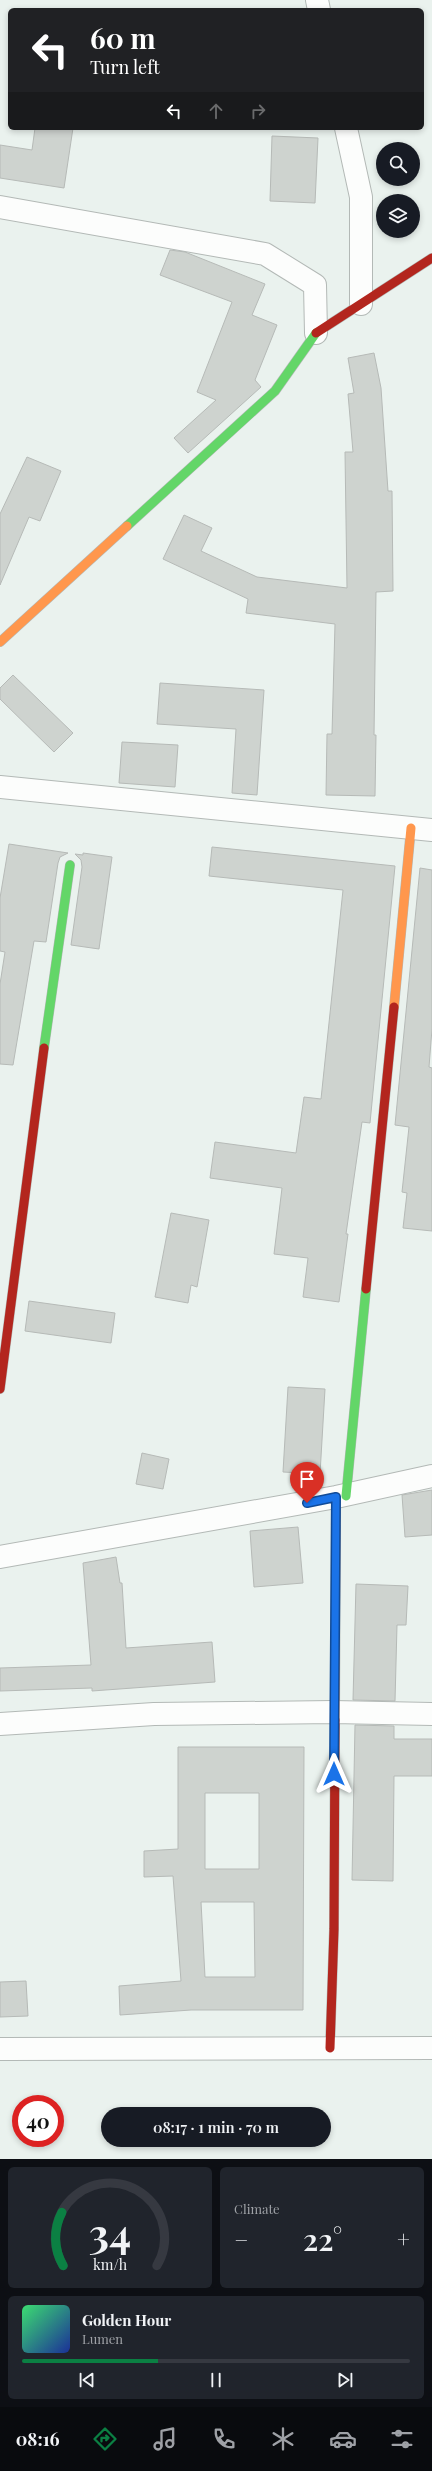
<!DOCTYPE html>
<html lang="en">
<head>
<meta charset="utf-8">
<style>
  :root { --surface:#171b24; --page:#20242c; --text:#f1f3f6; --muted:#9ea1a6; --line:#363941; --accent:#0b8043 }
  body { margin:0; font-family:"Playfair Display",serif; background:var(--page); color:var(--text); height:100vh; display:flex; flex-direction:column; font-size:15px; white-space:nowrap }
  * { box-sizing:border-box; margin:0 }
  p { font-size:13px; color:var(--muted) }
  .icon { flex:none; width:22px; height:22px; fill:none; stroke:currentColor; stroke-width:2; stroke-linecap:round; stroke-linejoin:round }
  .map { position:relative; height:2159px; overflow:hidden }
  .sheet { display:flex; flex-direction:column; gap:8px; padding:8px; background:#0d0f14; flex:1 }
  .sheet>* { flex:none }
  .guide { position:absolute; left:8px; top:8px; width:416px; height:122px; border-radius:6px; box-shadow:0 2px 6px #0003; background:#202124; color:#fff; overflow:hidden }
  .controls { position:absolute; left:376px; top:142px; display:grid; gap:8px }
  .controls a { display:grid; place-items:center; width:44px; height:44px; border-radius:50%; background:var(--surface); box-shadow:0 2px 6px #0003; font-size:20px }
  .speed { position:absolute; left:12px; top:2095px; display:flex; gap:8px; font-size:20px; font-weight:700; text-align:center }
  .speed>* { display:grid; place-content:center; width:52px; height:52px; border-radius:50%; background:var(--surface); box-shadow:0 2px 6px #0003; line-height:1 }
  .speed .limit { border:6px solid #d22; background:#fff; color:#111 }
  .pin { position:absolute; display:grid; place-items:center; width:34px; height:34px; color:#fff; margin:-41px -17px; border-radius:50% 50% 50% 0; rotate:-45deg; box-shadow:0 0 4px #0007 }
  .pin .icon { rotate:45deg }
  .me { position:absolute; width:44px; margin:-22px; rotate:0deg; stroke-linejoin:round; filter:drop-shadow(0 0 3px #0008) }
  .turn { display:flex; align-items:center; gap:14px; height:84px; padding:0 16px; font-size:18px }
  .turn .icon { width:52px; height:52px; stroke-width:2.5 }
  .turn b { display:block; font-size:28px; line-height:34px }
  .lanes { display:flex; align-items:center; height:38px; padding:0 16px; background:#0003; justify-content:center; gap:20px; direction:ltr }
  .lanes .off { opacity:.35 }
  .big { font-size:30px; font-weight:600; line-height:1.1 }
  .sheet .widget { flex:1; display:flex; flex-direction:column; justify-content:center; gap:6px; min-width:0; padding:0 14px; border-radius:6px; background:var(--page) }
  .sheet .dial { align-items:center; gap:0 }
  .dial svg { height:104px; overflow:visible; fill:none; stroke:var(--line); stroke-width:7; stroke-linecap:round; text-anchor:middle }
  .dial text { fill:var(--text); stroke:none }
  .song { display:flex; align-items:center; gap:12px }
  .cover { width:48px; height:48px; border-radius:6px; background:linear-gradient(135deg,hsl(140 70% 55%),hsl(230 70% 35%)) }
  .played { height:4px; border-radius:2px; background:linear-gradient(90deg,var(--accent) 35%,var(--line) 35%) }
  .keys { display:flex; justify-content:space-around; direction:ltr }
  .heat { display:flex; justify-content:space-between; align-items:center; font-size:22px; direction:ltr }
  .sheet .tiles { flex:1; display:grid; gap:8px; grid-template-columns:1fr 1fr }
  .widget:last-child { grid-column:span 2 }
  .trip { position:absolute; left:101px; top:2107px; width:230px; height:40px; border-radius:20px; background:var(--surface); box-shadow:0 2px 6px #0003; font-weight:600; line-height:40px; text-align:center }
  .menu { display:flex; height:64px; justify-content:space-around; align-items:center; background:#090b0e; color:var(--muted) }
  .menu .icon { width:28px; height:28px }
  .menu .current { color:var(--accent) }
  .menu b { font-size:18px; color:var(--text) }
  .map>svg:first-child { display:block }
  .building { fill:#ced3cf; stroke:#b6bab7; fill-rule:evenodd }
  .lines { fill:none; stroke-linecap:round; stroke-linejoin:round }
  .street-casing { stroke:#b3b9b6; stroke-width:24 }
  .fast-casing { stroke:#b3b9b6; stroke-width:10 }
  .slow-casing { stroke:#b3b9b6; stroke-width:10 }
  .jam-casing { stroke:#b3b9b6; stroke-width:10 }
  .street { stroke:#fcfdfc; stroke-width:22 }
  .fast { stroke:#63d668; stroke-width:9 }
  .slow { stroke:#ff974d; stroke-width:9 }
  .jam { stroke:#b3261e; stroke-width:9 }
  .route-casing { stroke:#114b97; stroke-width:10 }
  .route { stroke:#1a73e8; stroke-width:7 }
</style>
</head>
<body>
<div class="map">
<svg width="432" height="2159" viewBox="0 0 432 2159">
  <rect width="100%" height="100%" fill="#eaf2ee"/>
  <path class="building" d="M35,128H73L64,188L0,178V145L32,150Z
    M272,136L318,138L315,203L270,201Z
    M170,250L185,252L265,284L252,315L277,325L255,380L261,387L188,453L174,438L216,400L197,392L232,302L160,275Z
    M374,353L381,388L388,491H392L393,591L376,592L374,735H376L375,796L326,795L327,734H332L335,624L246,613L248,599L163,559L184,515L212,528L201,551L257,577L347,588L345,452H353L348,394L354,393L348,358Z
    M27,457L61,471L40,521L29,517L0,585V514Z
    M13,675L73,733L54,752L0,699V688Z
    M160,683L264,690L257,795L232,793L236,729L157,724Z
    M122,742L178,745L175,787L119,783Z
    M9,844L68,853L60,857L58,863L46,942L34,941L13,1065L0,1064V984L5,952L0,951V898Z
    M212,847L395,866L370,1123L362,1122L346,1234H348L339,1302L303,1297L308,1258L274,1254L282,1188L210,1178L215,1142L296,1153L304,1097L321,1099L343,890L209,876Z
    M83,853L112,857L99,949L71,945L82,867L81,860L75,854L83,855Z
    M420,868L432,870V1029L429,1067L432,1068V1231L403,1228L407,1193L402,1192L409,1127L395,1125Z
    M171,1213L209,1220L197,1287L191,1285L188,1303L155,1297Z
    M29,1301L115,1313L111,1343L25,1331Z
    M288,1387L325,1389L320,1474L283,1472Z
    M142,1453L169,1459L163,1489L136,1484Z
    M432,1490V1535L405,1537L402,1495Z
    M298,1527L303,1583L254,1587L250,1531Z
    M116,1557L120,1583H122L126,1648L212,1642L215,1682L92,1691V1688L0,1691V1668L91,1665L83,1563Z
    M356,1584L408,1586L406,1625H397L395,1701L353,1700Z
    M355,1725L394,1726V1739H432V1776H394L393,1881L352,1880Z
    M178,1747H304L303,2010H191L120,2015L119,1986L181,1981L173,1876L144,1877V1851L178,1849ZM205,1793H259V1869H205ZM201,1902H254L255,1977H205Z
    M26,1981L28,2016L0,2017V1982Z"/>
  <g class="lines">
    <g class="street-casing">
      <path id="street" d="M317,0L319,10
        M346,128L361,197V304
        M0,207L265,254L315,285L316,333
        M0,787L432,830
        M0,1557L336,1497L432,1476
        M0,1724L154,1714L333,1712L432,1714
        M0,2049L432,2048"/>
    </g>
    <g class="fast-casing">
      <path id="fast" d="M127,526L275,391L316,333
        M44,1048L70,865
        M346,1496L366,1289"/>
    </g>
    <g class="slow-casing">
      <path id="slow" d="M0,642L127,526
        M394,1007L411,828
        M335,1720L336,1497"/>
    </g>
    <g class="jam-casing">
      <path id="jam" d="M316,333L432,258
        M366,1289L394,1007
        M0,1389L44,1048
        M330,2048L334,1929L335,1720"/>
    </g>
    <use href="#street" class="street"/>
    <use href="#fast" class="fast"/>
    <use href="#slow" class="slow"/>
    <use href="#jam" class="jam"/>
  </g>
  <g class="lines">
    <g class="route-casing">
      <path id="route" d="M307,1503L336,1497L334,1774"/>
    </g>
    <use href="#route" class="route"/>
  </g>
</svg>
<div class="controls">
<a><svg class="icon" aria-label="search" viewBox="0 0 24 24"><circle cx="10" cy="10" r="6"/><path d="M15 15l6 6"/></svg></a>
<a><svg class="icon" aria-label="layers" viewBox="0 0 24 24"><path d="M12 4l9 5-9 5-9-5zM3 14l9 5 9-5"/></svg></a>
</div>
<div class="speed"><div class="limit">40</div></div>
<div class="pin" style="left:307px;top:1503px;background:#d93025"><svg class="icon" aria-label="arrive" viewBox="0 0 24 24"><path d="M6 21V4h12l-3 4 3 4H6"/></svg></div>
<svg class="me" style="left:334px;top:1774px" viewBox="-20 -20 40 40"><path d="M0-17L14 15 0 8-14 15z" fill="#1a73e8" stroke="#fff" stroke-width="4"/></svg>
<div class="trip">08:17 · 1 min · 70 m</div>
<div class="guide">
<div class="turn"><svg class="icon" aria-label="left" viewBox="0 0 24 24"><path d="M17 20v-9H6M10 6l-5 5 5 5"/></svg><div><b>60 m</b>Turn left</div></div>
<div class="lanes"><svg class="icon" aria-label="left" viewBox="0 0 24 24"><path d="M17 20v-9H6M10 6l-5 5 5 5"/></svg><svg class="icon off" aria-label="ahead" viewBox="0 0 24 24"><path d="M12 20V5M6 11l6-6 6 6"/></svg><svg class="icon off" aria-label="right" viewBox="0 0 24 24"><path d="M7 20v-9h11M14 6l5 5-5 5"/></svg></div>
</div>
</div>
<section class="sheet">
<div class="tiles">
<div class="widget dial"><svg viewBox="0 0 100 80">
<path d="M14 69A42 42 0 1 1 86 69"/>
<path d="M14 69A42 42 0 0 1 13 28" stroke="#0b8043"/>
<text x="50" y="56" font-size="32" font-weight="700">34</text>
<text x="50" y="72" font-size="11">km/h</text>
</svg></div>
<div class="widget"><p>Climate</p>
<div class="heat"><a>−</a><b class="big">22°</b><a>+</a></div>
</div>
<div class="widget">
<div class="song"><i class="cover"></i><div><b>Golden Hour</b><p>Lumen</p></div></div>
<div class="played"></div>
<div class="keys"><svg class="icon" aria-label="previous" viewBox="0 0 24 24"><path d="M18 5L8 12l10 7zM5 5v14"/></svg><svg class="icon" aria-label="pause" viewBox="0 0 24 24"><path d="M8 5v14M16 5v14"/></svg><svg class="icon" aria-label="next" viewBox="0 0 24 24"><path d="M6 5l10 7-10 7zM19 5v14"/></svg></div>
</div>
</div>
</section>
<nav class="menu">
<b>08:16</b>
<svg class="icon current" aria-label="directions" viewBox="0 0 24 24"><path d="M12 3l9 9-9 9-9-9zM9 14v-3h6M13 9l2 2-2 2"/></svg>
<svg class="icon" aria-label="music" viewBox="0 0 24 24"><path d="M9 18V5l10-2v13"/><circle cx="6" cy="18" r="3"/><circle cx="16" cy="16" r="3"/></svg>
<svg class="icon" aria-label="phone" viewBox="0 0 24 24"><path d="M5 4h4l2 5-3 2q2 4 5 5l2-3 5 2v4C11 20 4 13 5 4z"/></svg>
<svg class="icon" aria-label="climate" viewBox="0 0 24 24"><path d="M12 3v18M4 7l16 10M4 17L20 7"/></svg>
<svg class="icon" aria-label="car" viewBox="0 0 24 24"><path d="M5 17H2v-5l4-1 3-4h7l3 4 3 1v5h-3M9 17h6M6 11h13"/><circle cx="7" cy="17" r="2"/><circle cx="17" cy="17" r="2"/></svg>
<svg class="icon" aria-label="filters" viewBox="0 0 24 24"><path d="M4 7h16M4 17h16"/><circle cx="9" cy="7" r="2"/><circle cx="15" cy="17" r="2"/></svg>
</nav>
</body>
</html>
